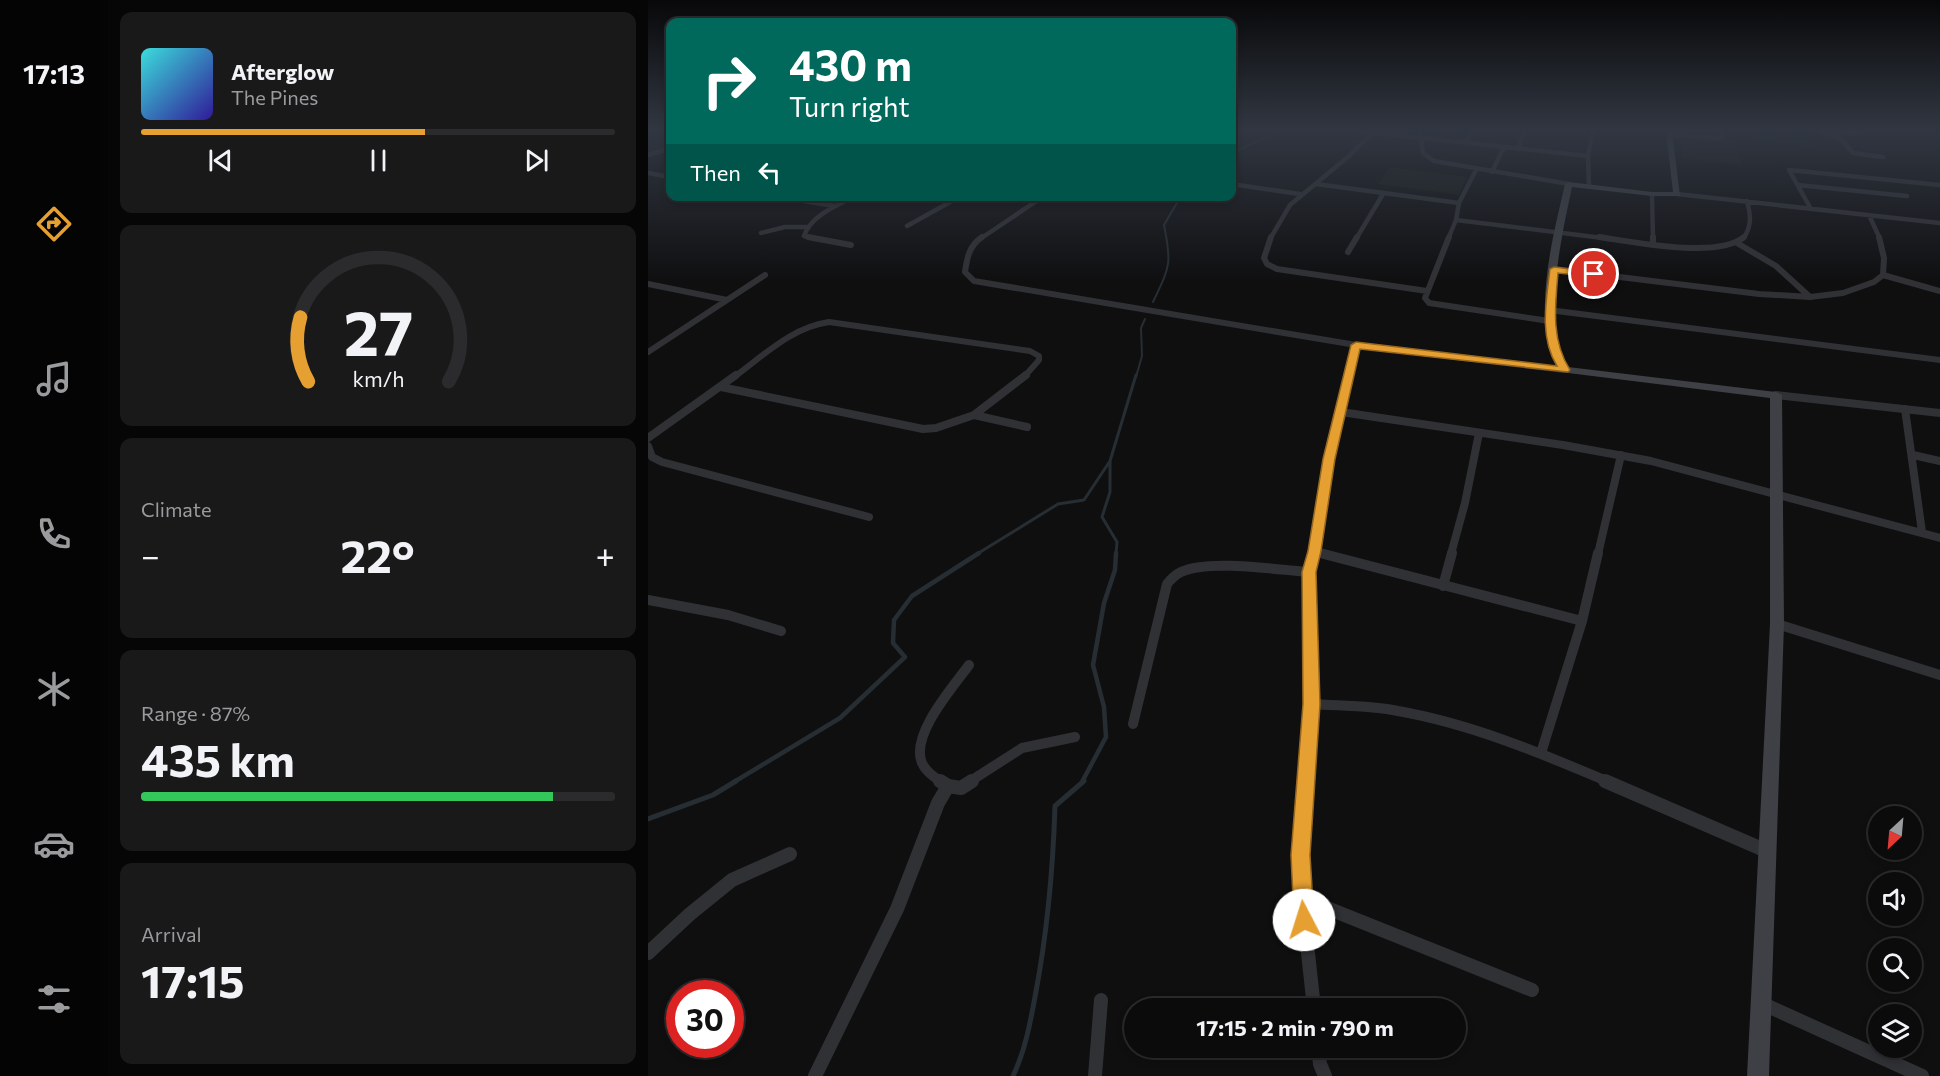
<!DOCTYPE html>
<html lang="en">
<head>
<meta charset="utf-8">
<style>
  :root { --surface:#0b0b0c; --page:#19191a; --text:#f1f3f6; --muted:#9a9b9d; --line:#2b2b2d; --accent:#e69f31 }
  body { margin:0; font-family:Commissioner,sans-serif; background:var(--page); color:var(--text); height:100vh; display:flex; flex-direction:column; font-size:22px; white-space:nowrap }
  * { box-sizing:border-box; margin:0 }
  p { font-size:20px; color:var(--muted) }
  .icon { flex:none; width:33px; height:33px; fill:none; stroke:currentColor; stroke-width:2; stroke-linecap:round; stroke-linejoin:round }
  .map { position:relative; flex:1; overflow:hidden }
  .details { display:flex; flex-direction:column; gap:12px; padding:12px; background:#060607; width:540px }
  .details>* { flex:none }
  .guide { position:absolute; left:18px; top:18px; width:570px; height:183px; border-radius:12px; box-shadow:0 3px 9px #0003,0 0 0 2px var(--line); background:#00695c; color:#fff; overflow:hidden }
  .needle { width:39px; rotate:206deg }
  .controls { position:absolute; left:1220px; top:806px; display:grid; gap:12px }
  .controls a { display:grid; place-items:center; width:54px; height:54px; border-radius:50%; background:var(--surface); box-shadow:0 3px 9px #0003,0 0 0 2px var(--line); font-size:30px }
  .speed { position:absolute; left:18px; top:980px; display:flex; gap:12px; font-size:30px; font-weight:700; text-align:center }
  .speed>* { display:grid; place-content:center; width:78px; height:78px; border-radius:50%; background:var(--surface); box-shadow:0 3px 9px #0003,0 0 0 2px var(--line); line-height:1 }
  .speed .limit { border:9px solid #d22; background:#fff; color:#111 }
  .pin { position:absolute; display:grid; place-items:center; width:51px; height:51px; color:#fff; margin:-26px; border:3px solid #fff; border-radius:50%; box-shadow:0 2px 6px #0007 }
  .me { position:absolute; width:66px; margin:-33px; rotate:355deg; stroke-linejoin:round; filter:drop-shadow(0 0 4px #0008) }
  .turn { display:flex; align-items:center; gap:21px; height:126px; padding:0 24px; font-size:27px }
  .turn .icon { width:78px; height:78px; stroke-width:2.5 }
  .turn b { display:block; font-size:42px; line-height:51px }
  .then { display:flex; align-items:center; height:57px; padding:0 24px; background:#0003; gap:12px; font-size:22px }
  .big { font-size:45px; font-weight:700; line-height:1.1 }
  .details .card { flex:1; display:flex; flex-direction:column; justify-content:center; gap:9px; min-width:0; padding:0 21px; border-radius:12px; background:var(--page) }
  .details .dial { align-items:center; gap:0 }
  .dial svg { height:156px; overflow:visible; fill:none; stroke:var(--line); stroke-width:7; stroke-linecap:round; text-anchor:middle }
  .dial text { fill:var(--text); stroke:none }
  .song { display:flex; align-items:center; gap:18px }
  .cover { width:72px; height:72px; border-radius:9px; background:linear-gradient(135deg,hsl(180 70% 55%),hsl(250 70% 35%)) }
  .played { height:6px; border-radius:3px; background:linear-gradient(90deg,var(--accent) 60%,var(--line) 60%) }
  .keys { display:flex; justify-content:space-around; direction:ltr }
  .heat { display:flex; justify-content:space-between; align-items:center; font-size:33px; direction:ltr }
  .charge { height:9px; border-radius:4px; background:linear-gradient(90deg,#34c759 87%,var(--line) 0) }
  .trip { position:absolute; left:476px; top:998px; width:342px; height:60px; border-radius:30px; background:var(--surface); box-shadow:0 3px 9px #0003,0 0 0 2px var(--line); font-weight:700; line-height:60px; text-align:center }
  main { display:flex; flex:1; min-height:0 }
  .tab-bar { display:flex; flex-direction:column; width:108px; justify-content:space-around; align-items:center; background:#040405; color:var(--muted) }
  .tab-bar .icon { width:42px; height:42px }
  .tab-bar .on { color:var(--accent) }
  .tab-bar b { font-size:27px; color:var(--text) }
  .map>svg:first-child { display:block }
  .green { fill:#161a16 }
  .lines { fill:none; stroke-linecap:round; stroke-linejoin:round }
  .stream-far3 { stroke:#262e33; stroke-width:2 }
  .stream-far2 { stroke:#262e33; stroke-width:3 }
  .stream-far1 { stroke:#262e33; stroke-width:4.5 }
  .stream { stroke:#262e33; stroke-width:5 }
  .street-far4 { stroke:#303135; stroke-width:4.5 }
  .street-far3 { stroke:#303135; stroke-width:6 }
  .street-far2 { stroke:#303135; stroke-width:8 }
  .street-far1 { stroke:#303135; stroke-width:10 }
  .street { stroke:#303135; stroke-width:14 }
  .secondary { fill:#3e4045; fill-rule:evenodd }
  .route { fill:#e69f31; stroke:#966720; stroke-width:1.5 }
</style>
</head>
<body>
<main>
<nav class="tab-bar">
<b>17:13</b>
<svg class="icon on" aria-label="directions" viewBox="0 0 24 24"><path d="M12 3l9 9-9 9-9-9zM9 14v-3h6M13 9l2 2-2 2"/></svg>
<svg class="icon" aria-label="music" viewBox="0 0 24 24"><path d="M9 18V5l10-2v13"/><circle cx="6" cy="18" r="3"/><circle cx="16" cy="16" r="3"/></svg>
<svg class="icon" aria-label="phone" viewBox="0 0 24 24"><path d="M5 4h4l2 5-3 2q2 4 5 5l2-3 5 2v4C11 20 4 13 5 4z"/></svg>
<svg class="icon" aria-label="climate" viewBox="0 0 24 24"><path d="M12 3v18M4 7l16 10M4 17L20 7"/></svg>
<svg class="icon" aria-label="car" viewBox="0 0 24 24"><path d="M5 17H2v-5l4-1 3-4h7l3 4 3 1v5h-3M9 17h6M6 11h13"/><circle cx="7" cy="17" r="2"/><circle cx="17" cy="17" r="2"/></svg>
<svg class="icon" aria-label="filters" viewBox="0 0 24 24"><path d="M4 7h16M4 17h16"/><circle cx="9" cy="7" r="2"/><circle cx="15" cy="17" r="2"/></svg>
</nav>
<section class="details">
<div class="card">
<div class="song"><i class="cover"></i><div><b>Afterglow</b><p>The Pines</p></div></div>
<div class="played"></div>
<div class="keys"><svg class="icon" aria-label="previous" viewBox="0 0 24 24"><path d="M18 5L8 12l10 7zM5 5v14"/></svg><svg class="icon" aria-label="pause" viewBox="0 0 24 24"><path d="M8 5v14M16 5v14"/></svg><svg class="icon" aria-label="next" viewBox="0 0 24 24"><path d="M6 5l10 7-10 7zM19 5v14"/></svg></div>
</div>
<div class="card dial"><svg viewBox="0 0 100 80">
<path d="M14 69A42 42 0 1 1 86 69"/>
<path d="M14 69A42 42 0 0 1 10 36" stroke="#e69f31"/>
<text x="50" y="56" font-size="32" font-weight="700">27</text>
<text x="50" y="72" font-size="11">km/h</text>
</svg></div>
<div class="card"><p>Climate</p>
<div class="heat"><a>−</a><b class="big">22°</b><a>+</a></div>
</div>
<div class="card"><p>Range · 87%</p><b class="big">435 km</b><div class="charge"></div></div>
<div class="card"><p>Arrival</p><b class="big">17:15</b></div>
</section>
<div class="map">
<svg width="1292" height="1076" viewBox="0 0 1292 1076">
  <rect width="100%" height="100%" fill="#0f0f10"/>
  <path class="green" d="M1105,132L1158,138L1164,146L1108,140Z
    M1032,136L1083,141L1095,165L1035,159Z
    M742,167L819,177L811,195L730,184Z"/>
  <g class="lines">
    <path class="stream-far3" d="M584,153L632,131
      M505,302C522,266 524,264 516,225L533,196
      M488,377L494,356L493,328L497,319"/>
    <path class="stream-far2" d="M462,461V492L454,517L469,542L468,554
      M329,554L410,504L436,500L462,461L488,375"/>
    <path class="stream-far1" d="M86,782L192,718L257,657L245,643L246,620L264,596L331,553
      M434,782L458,737L456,707L445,665L456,603L467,570L468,553"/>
    <path class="stream" d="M0,819L65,795L88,781
      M365,1076C377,1051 382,1024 387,997C399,934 405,870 407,806L436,781"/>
    <path class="street-far4" d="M710,131L940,156
      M772,131L775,153L786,161L921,184
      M1173,132L1192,138L1205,153L1235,157
      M1184,132L1212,133
      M1022,135L1070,138L1075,137L1074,131
      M817,143L825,131
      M870,149L876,131
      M0,155L22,148
      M844,172L856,147
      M0,173L22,177
      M668,184L811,203
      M590,185L652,194
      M1150,185L1259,196
      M941,187L940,156L945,131
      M1004,194L1005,239
      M1029,194L1292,223
      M124,196L187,206
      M1163,209L1141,170L1292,185
      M1221,215L1232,239
      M808,220L963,239
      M259,226L313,196
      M113,233L137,227H159
      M168,239L156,236C163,215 190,205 208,196
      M332,239L396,196
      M622,239L642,205L701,156L724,133
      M708,239L735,194
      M800,239L808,220L811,203L828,170
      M1095,239C1104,226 1103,216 1099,201"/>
    <path class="street-far3" d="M160,237L203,245
      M334,237C321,246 319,258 317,272L326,281L708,345L916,370
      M623,237L616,258L619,264L629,269L779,291
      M801,237L777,298L781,303L901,321
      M951,237C985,242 1070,259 1096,237
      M1005,237V244
      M1089,243L1128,266L1162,297
      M700,252L709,237
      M906,269L1111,294L1162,297L1195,293L1226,282L1235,275L1236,258L1231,237
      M1235,275L1292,291
      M0,284L79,300
      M901,310L1292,360
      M0,352L117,275
      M86,377C115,356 144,327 181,322L382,351L391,356V360L376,377
      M701,377L708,345"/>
    <path class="street-far2" d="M73,387L275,429L288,428L326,415L379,427
      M1128,395L1292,413
      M1257,409L1274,532
      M693,412L915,445L1003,461L1292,538
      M326,415L378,375
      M0,438L88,375
      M0,446L4,457L14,462L221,517
      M1265,455L1292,461
      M666,551L678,554
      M665,554L681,459L701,375
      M803,554L817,503L831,433
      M950,554L973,455"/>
    <path class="street-far1" d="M672,553L934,621
      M795,586L804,553
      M0,600L80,615L133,631
      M1129,624L1292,675
      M663,704C691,706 722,705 750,711C824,724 892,753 961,782
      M485,724L519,584C523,579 527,575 533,572C561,559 630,570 661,572
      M893,753L934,621L950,553
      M294,782C287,778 278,772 274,763C262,735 305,687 321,665
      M321,782L374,748L427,737
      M658,782L663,704L661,572L666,553"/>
    <path class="street" d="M658,781L653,855L654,898L666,1008
      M957,781L1121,852
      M300,786L313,788L324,781
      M654,898L884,990
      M0,953L42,914L84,880L142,854
      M1113,1003L1274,1076
      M670,1047L672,1064L677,1076
      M167,1076L249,909L290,803L300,786L292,781
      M447,1076L453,1000"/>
    <path class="secondary" d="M1018,131H1024L1032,196H1004L924,187C914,235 893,323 920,367L1128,392L1134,395L1136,624L1121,1076H1099L1122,624V398L912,372C881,324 905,237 917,184L921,182L1004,192H1025Z"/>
  </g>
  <linearGradient id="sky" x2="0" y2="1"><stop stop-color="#080809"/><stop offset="0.46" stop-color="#313742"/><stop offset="1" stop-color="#313742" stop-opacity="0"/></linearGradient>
  <rect width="1292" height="282" fill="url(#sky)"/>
  <path class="route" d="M906,267L946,272L951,274L946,277L910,273C907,307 903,340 922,370L920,372L712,349L687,459L673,551L668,572L672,704L662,855L666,920L663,927L656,930L649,927L646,920L643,855L655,704L654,572L660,551L675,459L703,345L708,342L909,366C891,337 898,301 902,269Z"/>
</svg>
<div class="controls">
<a><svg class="needle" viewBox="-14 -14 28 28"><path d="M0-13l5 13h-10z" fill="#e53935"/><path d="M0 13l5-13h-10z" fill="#9a9b9d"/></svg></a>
<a><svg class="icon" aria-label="sound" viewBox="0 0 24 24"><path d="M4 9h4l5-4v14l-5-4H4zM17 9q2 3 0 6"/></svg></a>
<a><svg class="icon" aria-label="search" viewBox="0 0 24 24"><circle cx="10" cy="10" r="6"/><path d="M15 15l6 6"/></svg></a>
<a><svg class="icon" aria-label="layers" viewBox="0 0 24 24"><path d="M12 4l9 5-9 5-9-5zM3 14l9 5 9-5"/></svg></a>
</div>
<div class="speed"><div class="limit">30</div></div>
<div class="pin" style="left:946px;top:274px;background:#d93025"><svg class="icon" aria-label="arrive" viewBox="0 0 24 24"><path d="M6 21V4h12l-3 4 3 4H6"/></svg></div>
<svg class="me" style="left:656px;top:920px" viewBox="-20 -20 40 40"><circle r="19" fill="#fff"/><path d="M0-13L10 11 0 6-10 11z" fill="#e69f31"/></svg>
<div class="trip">17:15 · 2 min · 790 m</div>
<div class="guide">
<div class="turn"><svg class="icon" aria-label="right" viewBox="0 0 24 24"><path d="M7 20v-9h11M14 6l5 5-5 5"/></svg><div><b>430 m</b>Turn right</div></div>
<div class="then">Then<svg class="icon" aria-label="left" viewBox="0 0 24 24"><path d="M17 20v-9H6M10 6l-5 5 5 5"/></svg></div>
</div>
</div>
</main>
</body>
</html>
